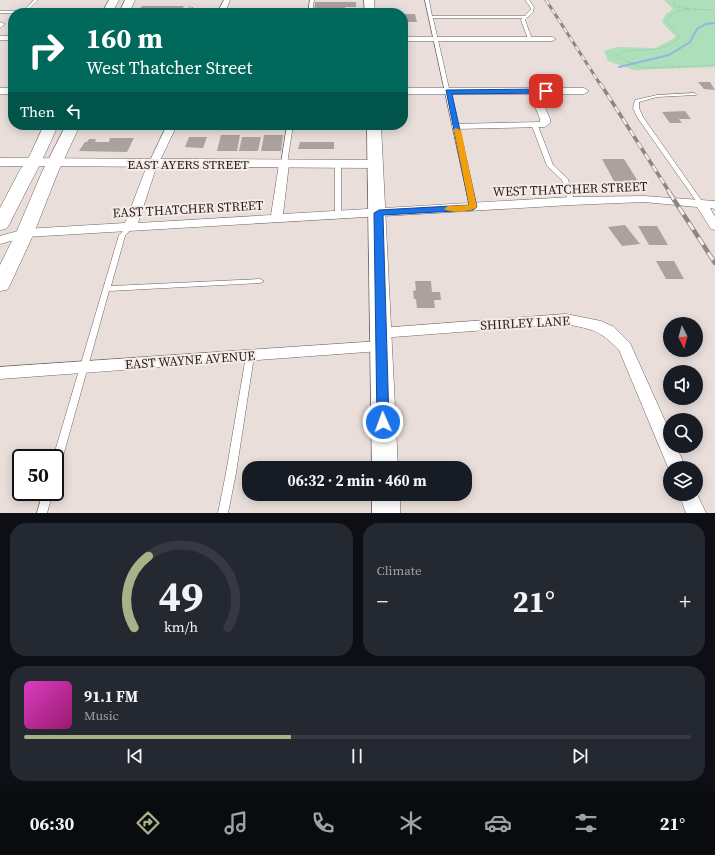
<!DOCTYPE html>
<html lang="en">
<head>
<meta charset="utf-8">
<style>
  :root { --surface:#171b24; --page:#242831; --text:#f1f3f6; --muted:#9ea1a6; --line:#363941; --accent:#a9b188 }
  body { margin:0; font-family:"Source Serif 4",serif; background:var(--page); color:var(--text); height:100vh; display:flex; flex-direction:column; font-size:15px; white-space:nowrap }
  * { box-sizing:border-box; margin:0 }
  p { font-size:13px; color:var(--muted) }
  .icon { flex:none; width:22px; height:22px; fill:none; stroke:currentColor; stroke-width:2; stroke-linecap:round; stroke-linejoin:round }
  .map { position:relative; height:513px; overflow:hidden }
  .details { display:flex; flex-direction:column; gap:10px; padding:10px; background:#0d0f14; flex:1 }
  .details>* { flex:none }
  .banner { position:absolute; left:8px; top:8px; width:400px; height:122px; border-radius:16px; box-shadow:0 2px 10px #0003; background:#00695c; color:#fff; overflow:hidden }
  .needle { width:26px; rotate:174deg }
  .buttons { position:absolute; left:663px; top:317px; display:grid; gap:8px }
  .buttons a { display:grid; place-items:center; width:40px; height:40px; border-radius:50%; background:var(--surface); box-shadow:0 2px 10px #0003; font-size:20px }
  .speed { position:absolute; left:12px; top:449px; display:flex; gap:8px; font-size:20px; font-weight:700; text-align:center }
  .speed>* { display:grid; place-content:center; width:52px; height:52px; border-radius:50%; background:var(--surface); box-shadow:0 2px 10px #0003; line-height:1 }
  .speed .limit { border:2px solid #111; border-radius:6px; background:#fff; color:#111 }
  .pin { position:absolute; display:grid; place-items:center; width:34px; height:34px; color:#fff; margin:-17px; border-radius:8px; box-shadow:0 2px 6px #0006 }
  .me { position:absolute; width:44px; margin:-22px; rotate:358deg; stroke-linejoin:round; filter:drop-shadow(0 0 3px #0008) }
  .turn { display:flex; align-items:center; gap:14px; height:84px; padding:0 12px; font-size:18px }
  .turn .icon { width:52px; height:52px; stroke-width:2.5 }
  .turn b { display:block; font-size:28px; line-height:34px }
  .then { display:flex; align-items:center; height:38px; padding:0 12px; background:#0003; gap:8px; font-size:15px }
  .big { font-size:30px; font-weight:700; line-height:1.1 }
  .details .widget { flex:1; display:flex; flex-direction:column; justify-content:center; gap:6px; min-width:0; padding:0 14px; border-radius:16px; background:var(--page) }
  .details .dial { align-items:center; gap:0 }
  .dial svg { height:104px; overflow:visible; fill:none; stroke:var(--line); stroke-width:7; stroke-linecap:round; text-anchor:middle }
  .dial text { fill:var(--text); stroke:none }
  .song { display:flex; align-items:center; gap:12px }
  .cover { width:48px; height:48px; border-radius:6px; background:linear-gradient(135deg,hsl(310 70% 55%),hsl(320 70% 35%)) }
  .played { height:4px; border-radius:2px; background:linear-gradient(90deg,var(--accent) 40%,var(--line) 40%) }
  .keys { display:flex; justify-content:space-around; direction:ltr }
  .heat { display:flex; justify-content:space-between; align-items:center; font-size:22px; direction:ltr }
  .details .tiles { flex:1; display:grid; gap:10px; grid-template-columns:1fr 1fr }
  .widget:last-child { grid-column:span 2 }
  .trip { position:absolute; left:242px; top:461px; width:230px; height:40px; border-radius:16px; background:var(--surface); box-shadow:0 2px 10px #0003; font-weight:700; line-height:40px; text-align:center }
  .menu { display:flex; height:64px; justify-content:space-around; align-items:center; background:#090b0e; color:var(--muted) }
  .menu .icon { width:28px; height:28px }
  .menu .current { color:var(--accent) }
  .menu b { font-size:18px; color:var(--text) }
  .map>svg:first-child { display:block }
  .green { fill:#ade0ba }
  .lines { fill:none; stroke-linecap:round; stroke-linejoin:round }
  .stream { stroke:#94b5e2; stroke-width:2 }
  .building { fill:#aba19d }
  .service-casing { stroke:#6f6562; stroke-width:1 }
  .minor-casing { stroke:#6f6562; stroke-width:1 }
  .tertiary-casing { stroke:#6f6562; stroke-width:1 }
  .secondary-casing { stroke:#6f6562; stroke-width:1 }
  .path { stroke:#918987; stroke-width:1; stroke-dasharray:0.5 2; stroke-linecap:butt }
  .service { fill:#fff; fill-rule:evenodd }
  .minor { fill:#fff; fill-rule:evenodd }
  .tertiary { fill:#fff; fill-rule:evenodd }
  .secondary { fill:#fff; fill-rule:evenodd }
  .rail-far2-casing { stroke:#8d8683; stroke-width:3 }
  .rail-far1-casing { stroke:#8d8683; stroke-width:3.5 }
  .rail-casing { stroke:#8d8683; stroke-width:4.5 }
  .rail-far2 { stroke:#f6ebe7; stroke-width:2; stroke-dasharray:5.5; stroke-linecap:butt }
  .rail-far1 { stroke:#f6ebe7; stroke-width:2.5; stroke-dasharray:7; stroke-linecap:butt }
  .rail { stroke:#f6ebe7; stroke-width:3; stroke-dasharray:9; stroke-linecap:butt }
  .route { fill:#1a73e8; stroke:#114b97 }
  .slow { fill:#f59e0b }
  .labels { text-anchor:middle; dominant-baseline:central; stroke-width:4; stroke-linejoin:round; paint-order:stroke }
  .street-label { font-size:13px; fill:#262221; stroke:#f6ebe7 }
</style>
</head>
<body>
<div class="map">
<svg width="715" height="513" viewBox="0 0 715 513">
  <rect width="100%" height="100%" fill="#e9deda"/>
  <path class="green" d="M664,0H715V67L634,70L608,61L604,51L617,47L656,48L676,37L662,22L665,15L673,9Z"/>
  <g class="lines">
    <path class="stream" d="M619,67L669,55L690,42L697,29L706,24L715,23"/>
  </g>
  <path class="building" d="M315,2H356V7H345V10H338V13H314Z
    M142,6H184L180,13H169L172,9H152L149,13H136Z
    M384,9H399V13H384Z
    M403,14H415L417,22H403Z
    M698,82H710L715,90L704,89Z
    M685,111L691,119H679L682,123H670L662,112Z
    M221,135H240L237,151H217Z
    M264,135H283L281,151H261Z
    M189,137H207L203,148L185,147Z
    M242,137H261L258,151H239Z
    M110,138H134L127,152L79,151L85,142H87L89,139H96L95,142H109Z
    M300,142H334V149H298Z
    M602,159H624L639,183H615Z
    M625,225L640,244L622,246L608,227Z
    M638,226H657L668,245H649Z
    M656,261H674L684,279H666Z
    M415,281H431L432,292H440L441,300H434L435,308H417L416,299H414L413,291L416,290Z"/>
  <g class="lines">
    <g class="service-casing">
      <path id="service" d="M34,0H38L25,13H0V11H23Z
        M310,0H314L312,13H308Z
        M425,0H429L432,16H525L531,9L529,5L525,0H529L534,7L533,12L525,20L532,39L530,40L528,39L521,20L522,18H433L476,207L473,209L470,207Z
        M190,7L193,8L189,13H185Z
        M0,22L5,24L0,28Z
        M694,93L696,94V95L657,97L639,102V108L643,117L704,204L701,206L699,205L637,117L633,108L635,100L657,95Z
        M535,124L538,126L553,165L568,179L574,201L573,202L571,203L568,201L562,180L547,166L532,126Z
        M287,125H293L287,164L284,166L281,164Z
        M338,162L341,164V215L338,217L335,215V164Z
        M130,225L133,227L125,236L111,286L260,279L264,281L260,283L109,291L60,467L58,470L55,471V458H53L119,235L128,226Z
        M250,353L253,354L254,356L236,473L228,513H218L226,473L246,356L247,354Z
        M43,492H53L47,513H37Z"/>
    </g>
    <g class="minor-casing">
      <path id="minor" d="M224,0H230L225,13H217Z
        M0,36H13V40H0Z
        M403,37H552L556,39L552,41H403Z
        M0,88H13V94H0Z
        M403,88H584L589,91L584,94H539L550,119V123L545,127L456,129L453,128L451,126L453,124L540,122V119L530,94H403Z
        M167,125H177L155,171L138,223L271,215L279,164L284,161L289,164L283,214L571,197L644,196L715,201V209L710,208L715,217V230L711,229L697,207L644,202L571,205L26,237L0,244V236L25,229L125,223L145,171Z
        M566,314L601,321L614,327L630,343L670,432V446H676L686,468H670V472L619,350C598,329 594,330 566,324L380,338L375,337L373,333L375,329L380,328Z
        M380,341L385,342L388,346L385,350L380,351L0,379V367Z
        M696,491L697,494L706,513H686L679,494H696Z"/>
    </g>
    <g class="tertiary-casing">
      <path id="tertiary" d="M0,158L376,160L381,161L383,164L381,167L376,168L0,166Z"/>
    </g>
    <g class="secondary-casing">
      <path id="secondary" d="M109,0H119L112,13H102Z
        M125,0H135L129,13H119Z
        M364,0H374L375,13H365Z
        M44,125H58C44,159 25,192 9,225L6,229L0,230V208L20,170L30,155Z
        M66,125H80L58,172L34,233L10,285L7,290L0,291V265L16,233L42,172Z
        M367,125H381L398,468H372Z
        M372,494H400V513H372Z"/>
    </g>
    <path class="path" d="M674,3V5L688,9L679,10L666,20L680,37C655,59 640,44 617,54L620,58L643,68L715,65
      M688,9L715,10"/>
    <use href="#service" class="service"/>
    <use href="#minor" class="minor"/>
    <use href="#tertiary" class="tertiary"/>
    <use href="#secondary" class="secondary"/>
    <g class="rail-far2-casing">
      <path id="rail-far2" d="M546,0L600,84"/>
    </g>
    <g class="rail-far1-casing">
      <path id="rail-far1" d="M600,83L670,193"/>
    </g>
    <g class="rail-casing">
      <path id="rail" d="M669,192L715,263"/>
    </g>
    <use href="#rail-far2" class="rail-far2"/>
    <use href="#rail-far1" class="rail-far1"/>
    <use href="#rail" class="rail"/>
  </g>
  <path class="route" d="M546,89L548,90V93L452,94L477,207L473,210L383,215L389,422L387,426L383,427L379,426L377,422L374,213L379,210L469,205L446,90Z"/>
  <path class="slow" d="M455,128L461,130L477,207C472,212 450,213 444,209L448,206L469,205L454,130Z"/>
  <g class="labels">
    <g class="street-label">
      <text x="188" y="164">EAST AYERS STREET</text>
      <text transform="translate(570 189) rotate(-2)">WEST THATCHER STREET</text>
      <text transform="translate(188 209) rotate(-3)">EAST THATCHER STREET</text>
      <text transform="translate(525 323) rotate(-3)">SHIRLEY LANE</text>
      <text transform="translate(190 360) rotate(-4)">EAST WAYNE AVENUE</text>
    </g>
  </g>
</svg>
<div class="buttons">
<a><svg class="needle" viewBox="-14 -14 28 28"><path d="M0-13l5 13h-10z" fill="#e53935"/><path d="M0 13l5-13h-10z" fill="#9ea1a6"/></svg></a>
<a><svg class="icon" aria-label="sound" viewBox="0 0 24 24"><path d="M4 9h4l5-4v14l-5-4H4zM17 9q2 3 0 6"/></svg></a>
<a><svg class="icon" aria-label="search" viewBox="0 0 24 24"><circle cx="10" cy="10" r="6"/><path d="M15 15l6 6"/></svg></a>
<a><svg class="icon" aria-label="layers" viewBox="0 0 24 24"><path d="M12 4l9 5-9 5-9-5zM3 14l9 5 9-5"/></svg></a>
</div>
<div class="speed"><div class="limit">50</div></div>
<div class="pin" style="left:546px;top:91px;background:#d93025"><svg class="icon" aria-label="arrive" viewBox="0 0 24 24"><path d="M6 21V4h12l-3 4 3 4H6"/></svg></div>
<svg class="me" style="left:383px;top:422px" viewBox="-20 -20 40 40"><circle r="17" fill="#1a73e8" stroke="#fff" stroke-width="3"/><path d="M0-11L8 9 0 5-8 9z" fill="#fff"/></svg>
<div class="trip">06:32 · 2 min · 460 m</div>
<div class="banner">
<div class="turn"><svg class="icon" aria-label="right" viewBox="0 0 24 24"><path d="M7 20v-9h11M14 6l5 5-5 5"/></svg><div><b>160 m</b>West Thatcher Street</div></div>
<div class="then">Then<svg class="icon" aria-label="left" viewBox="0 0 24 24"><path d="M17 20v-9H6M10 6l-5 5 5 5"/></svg></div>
</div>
</div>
<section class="details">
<div class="tiles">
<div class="widget dial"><svg viewBox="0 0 100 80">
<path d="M14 69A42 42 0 1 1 86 69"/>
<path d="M14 69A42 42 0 0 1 25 14" stroke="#a9b188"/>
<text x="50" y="56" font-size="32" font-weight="700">49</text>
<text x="50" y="72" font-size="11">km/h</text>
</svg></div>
<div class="widget"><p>Climate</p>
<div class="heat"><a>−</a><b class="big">21°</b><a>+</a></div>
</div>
<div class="widget">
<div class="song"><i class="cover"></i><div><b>91.1 FM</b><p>Music</p></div></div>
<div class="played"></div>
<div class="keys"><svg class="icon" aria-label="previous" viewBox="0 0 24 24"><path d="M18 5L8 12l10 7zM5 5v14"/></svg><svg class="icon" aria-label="pause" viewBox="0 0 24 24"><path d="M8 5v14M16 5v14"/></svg><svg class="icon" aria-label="next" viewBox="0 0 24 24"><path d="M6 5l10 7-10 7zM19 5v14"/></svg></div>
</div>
</div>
</section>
<nav class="menu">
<b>06:30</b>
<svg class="icon current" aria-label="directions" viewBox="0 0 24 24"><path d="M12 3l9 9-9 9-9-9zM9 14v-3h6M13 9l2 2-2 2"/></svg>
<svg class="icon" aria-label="music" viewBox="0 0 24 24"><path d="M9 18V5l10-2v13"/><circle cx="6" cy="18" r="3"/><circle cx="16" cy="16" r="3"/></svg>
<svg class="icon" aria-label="phone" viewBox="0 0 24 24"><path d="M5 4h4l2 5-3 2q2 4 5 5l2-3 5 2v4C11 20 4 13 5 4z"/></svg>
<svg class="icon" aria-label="climate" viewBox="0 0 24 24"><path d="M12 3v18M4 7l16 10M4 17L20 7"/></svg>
<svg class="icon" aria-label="car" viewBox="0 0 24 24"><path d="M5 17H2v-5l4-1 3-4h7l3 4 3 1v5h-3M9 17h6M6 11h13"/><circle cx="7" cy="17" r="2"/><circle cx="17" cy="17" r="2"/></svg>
<svg class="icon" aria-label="filters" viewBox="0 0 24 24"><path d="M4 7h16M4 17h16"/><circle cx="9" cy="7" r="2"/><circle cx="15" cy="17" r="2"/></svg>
<b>21°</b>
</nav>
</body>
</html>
